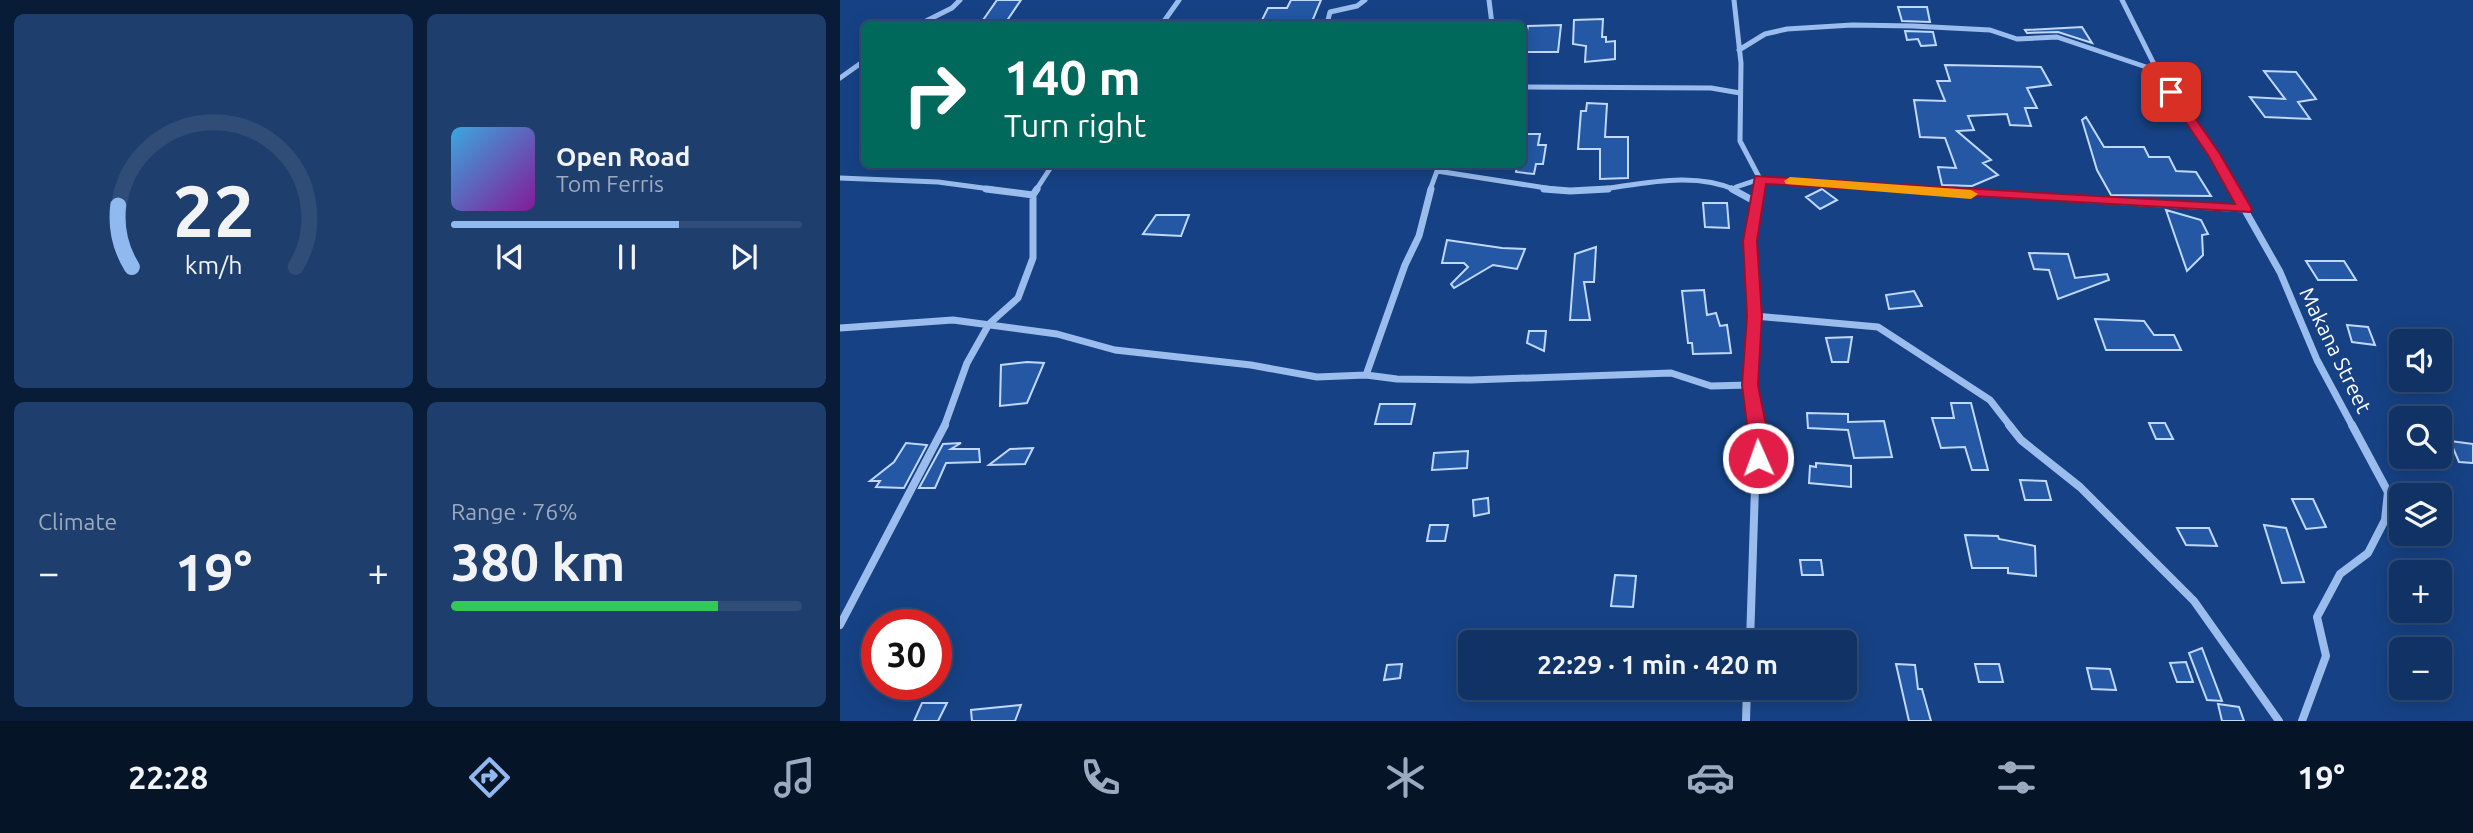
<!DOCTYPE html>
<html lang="en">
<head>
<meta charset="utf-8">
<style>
  :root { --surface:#103264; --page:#1e3e6d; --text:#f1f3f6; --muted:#9caabf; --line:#304d78; --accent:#90b9f0 }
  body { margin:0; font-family:Ubuntu,sans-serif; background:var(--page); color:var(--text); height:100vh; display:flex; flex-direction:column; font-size:26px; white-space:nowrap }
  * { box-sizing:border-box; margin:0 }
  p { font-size:23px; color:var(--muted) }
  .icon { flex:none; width:38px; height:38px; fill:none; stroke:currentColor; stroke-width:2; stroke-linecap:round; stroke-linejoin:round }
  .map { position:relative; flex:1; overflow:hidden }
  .drawer { display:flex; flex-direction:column; gap:14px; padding:14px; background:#091c37; width:840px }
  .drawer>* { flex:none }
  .top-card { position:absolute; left:21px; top:21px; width:665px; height:147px; border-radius:10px; box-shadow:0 4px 18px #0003,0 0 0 2px var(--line); background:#00695c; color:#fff; overflow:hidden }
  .fabs { position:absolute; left:1549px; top:329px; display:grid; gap:14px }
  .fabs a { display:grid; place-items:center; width:63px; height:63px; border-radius:10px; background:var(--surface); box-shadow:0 4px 18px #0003,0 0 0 2px var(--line); font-size:35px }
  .speed { position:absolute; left:21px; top:609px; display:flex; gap:14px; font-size:35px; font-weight:700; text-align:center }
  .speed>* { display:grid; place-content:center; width:91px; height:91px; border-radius:50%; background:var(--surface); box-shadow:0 4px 18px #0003,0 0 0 2px var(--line); line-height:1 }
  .speed .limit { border:10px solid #d22; background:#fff; color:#111 }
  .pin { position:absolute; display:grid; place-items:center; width:60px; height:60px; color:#fff; margin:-30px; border-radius:14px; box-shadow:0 4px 10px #0006 }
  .me { position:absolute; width:77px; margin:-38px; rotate:358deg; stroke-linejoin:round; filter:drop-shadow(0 0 5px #0008) }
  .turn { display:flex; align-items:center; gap:24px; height:147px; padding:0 28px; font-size:32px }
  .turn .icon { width:91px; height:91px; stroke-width:2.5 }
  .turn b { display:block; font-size:49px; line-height:60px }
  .big { font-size:52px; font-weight:700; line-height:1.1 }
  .drawer .card { flex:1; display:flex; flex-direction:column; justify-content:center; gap:10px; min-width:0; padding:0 24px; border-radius:10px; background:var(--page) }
  .drawer .dial { align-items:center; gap:0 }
  .dial svg { height:182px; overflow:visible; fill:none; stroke:var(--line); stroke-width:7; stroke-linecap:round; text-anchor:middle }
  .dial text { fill:var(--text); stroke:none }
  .song { display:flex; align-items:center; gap:21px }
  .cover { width:84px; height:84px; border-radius:10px; background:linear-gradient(135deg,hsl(200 70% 55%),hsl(290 70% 35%)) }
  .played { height:7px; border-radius:4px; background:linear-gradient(90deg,var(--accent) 65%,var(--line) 65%) }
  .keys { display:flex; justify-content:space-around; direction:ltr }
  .heat { display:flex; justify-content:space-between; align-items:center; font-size:38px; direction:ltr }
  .charge { height:10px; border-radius:5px; background:linear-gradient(90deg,#34c759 76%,var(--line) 0) }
  .drawer .tiles { flex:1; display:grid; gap:14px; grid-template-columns:repeat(2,1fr) }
  .trip { position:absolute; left:618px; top:630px; width:399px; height:70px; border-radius:10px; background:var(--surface); box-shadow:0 4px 18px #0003,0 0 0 2px var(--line); font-weight:700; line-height:70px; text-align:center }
  .menu { display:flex; height:112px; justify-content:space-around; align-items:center; background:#061428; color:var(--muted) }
  .menu .icon { width:49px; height:49px }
  .menu .current { color:var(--accent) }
  .menu b { font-size:32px; color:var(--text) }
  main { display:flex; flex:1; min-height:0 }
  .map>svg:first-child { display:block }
  .building { fill:#2458a4; stroke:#c0d8fa; stroke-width:2 }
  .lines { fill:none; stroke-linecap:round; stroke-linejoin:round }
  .minor-far2 { stroke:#9abded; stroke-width:5 }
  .minor-far1 { stroke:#9abded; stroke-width:7 }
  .minor { stroke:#9abded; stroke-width:8 }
  .route { fill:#e11d48; stroke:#92132f; stroke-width:2 }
  .slow { fill:#f59e0b }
  .labels { text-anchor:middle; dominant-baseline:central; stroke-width:7; stroke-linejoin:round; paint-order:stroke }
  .street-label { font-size:21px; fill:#fff; stroke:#164285 }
</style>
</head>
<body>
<main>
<section class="drawer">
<div class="tiles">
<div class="card dial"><svg viewBox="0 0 100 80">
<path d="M14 69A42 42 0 1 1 86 69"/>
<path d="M14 69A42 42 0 0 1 8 42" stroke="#90b9f0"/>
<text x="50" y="56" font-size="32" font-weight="700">22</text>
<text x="50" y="72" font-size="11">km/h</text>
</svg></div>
<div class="card">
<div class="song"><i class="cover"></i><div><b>Open Road</b><p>Tom Ferris</p></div></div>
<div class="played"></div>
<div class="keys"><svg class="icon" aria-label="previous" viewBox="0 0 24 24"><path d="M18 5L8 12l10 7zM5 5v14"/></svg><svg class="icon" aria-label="pause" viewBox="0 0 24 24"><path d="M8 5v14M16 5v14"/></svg><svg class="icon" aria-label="next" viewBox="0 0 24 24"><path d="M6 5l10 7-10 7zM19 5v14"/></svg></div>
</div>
<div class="card"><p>Climate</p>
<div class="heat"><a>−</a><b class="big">19°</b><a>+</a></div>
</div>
<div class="card"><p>Range · 76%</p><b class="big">380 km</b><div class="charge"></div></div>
</div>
</section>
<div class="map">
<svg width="1633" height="721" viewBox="0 0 1633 721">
  <rect width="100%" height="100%" fill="#164285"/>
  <path class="building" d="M157,0H181L166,22L141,23Z
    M451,0H481L471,24L421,22L428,8H447Z
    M1058,7H1087L1090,22L1062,21Z
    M763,19L762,37H766V42L775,41V59L745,62L746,46L733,44L734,20Z
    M721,25L718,52H683L688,26Z
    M1242,27L1252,43L1218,32L1187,33L1185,30Z
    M1065,31L1093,32L1096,45L1081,46L1078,39L1067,40Z
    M1105,65L1201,67L1211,85L1187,88L1197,108H1185L1191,126L1170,125L1167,114L1128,116L1134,130L1117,131L1151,160L1143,163L1158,175L1132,186L1102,185L1098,167L1116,168L1105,138L1080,137L1074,100L1105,101L1097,81H1110Z
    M1424,71L1456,72L1476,99L1458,102L1470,119L1425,117L1410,97L1445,99Z
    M747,103L767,104L765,137H788V178L760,179V149H738L741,111H746Z
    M1246,117L1264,147H1304L1309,157H1329L1336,171L1356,172L1371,196L1271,195L1257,170L1242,120Z
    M682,134H700L698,145H706L703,164H696L694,174L676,172L678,164H682Z
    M982,189L997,200L980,209L966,197Z
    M863,203H887L889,228L865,227Z
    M1326,210L1361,220L1368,234L1362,235L1363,255L1347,271Z
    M316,215H349L341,236L303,234Z
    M607,240L662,248L685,249L677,269L653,265L614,288L611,284L628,267L624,263H602Z
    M756,247L754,282H744L750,320H730L735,254Z
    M1189,253L1228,254L1235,278L1267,274L1269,280L1218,299L1209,270L1194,269Z
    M1466,261H1504L1516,280H1478Z
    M864,290L867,315L876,313L880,326L887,325L891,353L853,354L852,343H848L842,291Z
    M1074,291L1082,306L1049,309L1046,295Z
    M1255,319L1304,321L1314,335H1334L1341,350H1266Z
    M1507,325L1528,327L1535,345L1512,342Z
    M689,331H706L704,351L687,343Z
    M1012,337L1008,362H992L986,338Z
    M187,362L204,363L187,403L160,406L161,365Z
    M1111,403H1131L1148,470H1132L1125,447L1101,448L1092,418H1114Z
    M540,404H575L571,424H535Z
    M967,413L1008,414V422L1044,421L1052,457L1014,458L1008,430L968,428Z
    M1309,423H1325L1333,439H1316Z
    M1610,441L1633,444V463L1619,462Z
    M66,443L87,445L64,488L36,487L40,481H30L54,462Z
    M121,443L111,449H139L140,462L106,463L95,488H79L103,444Z
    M193,448L185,464L149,465L170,449Z
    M628,451L627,468L592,470L594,453Z
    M976,463L1011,466V487L969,483L970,466L976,467Z
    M1180,480L1206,481L1211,500H1185Z
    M648,498L649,513L634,516L633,500Z
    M1452,499H1473L1486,527L1466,529Z
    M590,525H608L605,541H587Z
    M1424,525L1446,528L1464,582L1442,583Z
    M1337,528H1369L1377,546L1346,545Z
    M1125,535L1158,536L1159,539L1195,546L1196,576L1168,573V568H1132Z
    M960,560H981L983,575H962Z
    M775,575L796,576L793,607L771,606Z
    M1362,648L1382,701L1367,700L1349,653Z
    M1346,662L1353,682H1337L1330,663Z
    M562,664L560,678L544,680L547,665Z
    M1056,664L1075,665L1078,689H1082L1091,721H1069Z
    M1135,664H1159L1163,682H1139Z
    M1247,668L1270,669L1276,690L1252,689Z
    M82,703H107L98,721H74Z
    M1378,704L1399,707L1404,721H1382Z
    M181,705L175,721H132L131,710Z"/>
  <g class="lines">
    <path class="minor-far2" d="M649,0L652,24
      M894,0L901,63L900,141L920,179L918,190
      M1282,0L1318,72L1374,154L1394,190
      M80,24L112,8L120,0
      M322,24L339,0
      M487,24L490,12L517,6L525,0
      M899,50L925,34L947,29L1012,25L1073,26L1150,30L1177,39L1217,37L1318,71
      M0,78L24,61
      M682,87L871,88L900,93
      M601,164L597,171L719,190
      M0,178L98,182L158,190
      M896,187L920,179L1102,190
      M196,190L213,164
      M590,190L597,171
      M753,190C799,185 851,170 896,190"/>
    <path class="minor-far1" d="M146,189L193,195
      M704,189L730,191L768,189
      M892,189L914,201
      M1074,189L1405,209
      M1393,189L1440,272L1477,360L1513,427
      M915,316L1038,327L1150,400L1171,427
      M0,328L113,320L217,334L275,350L411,365L477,377L526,375L557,379L631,380L831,373L871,386L910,385
      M526,375L565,265L579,236L591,189
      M104,427L127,363L149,324L178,298L193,258V195L197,189
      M918,427L910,385L915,316L910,241L918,189"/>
    <path class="minor" d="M1169,425L1181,440L1240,487L1354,601L1439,721
      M0,625L105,425
      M910,642L917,425
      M906,721L907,688
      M1462,721L1486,656L1477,617L1500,574L1528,553L1545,520L1548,492L1512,425"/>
  </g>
  <path class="route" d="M1327,89H1335L1380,154L1412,209L1410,212L926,184L917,241L922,316L918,385L928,435L927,458L918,466L912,464L902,385L907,316L903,241L915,176L1395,204L1368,155L1325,92Z"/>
  <path class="slow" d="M950,177L1131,190L1138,194L1131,199L946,184L944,181Z"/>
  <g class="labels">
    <g class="street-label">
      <text transform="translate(1496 350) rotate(64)">Makana Street</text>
    </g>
  </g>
</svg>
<div class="fabs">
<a><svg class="icon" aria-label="sound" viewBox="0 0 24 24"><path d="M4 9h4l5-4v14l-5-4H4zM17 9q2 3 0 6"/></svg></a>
<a><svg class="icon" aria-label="search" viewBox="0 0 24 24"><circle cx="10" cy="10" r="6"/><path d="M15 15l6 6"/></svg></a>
<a><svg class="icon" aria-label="layers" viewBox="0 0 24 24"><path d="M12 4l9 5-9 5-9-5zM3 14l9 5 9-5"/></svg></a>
<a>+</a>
<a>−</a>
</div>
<div class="speed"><div class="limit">30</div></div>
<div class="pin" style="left:1331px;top:92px;background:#d93025"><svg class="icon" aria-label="arrive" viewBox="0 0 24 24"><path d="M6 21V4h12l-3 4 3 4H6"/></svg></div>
<svg class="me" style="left:918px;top:458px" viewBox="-20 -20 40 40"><circle r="17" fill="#e11d48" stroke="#fff" stroke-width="3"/><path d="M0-11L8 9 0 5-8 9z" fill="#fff"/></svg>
<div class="trip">22:29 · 1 min · 420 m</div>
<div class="top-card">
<div class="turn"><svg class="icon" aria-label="right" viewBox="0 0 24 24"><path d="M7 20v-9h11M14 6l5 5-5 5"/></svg><div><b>140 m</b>Turn right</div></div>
</div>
</div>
</main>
<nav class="menu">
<b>22:28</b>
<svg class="icon current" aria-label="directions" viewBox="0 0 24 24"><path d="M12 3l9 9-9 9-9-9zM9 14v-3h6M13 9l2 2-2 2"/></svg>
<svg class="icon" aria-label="music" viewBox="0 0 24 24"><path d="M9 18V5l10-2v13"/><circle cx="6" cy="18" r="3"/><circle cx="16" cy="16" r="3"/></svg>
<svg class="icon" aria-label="phone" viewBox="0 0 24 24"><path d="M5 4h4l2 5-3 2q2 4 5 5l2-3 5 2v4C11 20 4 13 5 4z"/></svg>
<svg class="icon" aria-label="climate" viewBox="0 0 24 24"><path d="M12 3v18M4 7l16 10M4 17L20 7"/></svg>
<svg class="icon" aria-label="car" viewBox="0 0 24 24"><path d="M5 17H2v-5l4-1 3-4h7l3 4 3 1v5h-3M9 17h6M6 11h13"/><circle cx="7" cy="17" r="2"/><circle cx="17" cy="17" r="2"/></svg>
<svg class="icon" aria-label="filters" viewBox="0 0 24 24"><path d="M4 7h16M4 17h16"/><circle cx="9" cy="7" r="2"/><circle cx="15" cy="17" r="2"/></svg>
<b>19°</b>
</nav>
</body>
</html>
